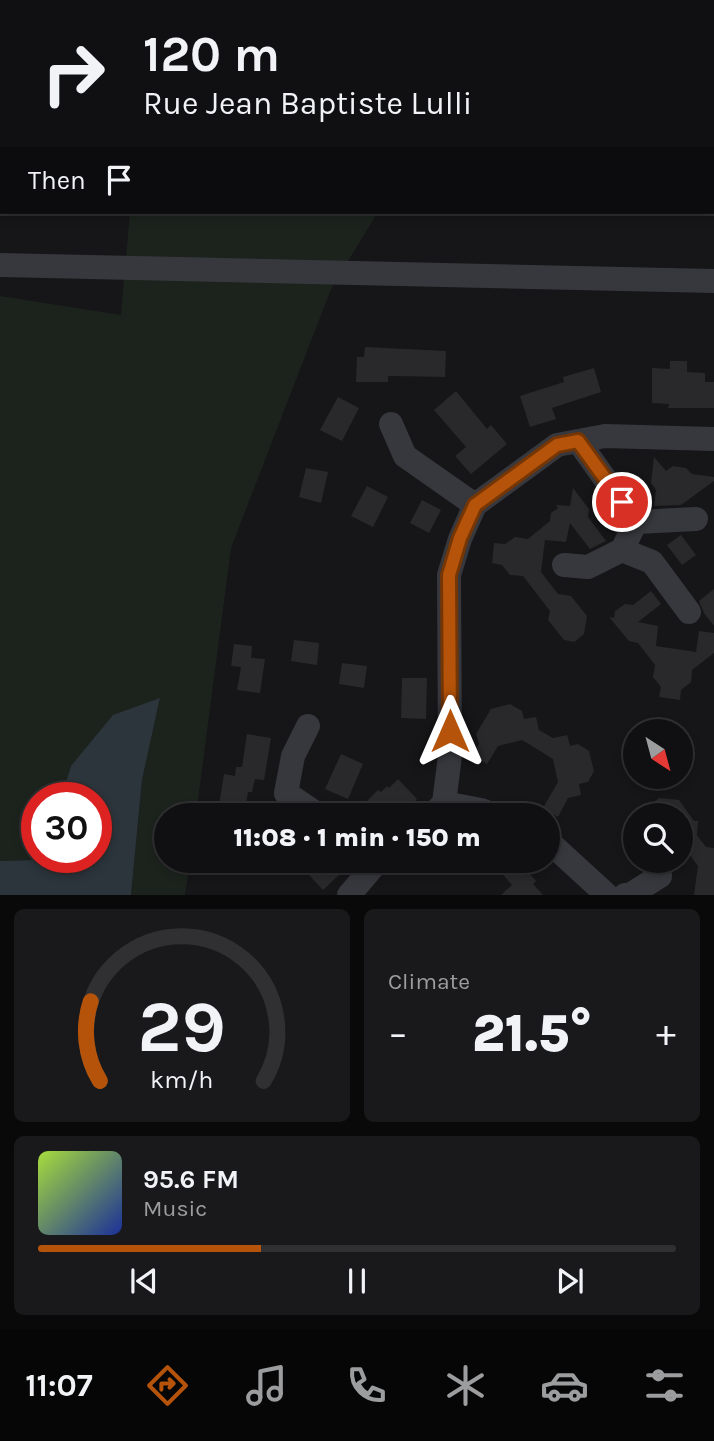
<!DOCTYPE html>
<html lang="en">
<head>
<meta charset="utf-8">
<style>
  :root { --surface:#101012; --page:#19191b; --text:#f1f3f6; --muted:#9c9d9f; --line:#303032; --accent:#b45309 }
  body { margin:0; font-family:Karla,sans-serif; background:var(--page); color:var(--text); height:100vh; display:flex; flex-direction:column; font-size:26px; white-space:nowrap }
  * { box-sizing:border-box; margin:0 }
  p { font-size:23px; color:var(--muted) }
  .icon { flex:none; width:38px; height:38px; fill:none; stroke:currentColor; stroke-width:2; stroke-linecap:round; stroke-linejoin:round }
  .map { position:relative; height:895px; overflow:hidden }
  .panel { display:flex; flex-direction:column; gap:14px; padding:14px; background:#09090a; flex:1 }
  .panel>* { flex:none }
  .top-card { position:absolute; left:0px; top:0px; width:714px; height:214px; box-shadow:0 4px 10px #0003,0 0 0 2px var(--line); background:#101012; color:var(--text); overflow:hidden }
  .needle { width:46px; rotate:144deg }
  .tools { position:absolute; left:623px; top:719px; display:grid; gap:14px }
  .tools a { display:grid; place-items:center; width:70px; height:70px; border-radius:50%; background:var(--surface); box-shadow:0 4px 10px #0003,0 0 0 2px var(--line); font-size:35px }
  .speed { position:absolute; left:21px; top:782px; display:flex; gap:14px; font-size:35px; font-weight:700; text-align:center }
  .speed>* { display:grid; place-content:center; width:91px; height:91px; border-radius:50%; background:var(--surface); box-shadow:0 4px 10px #0003,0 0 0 2px var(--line); line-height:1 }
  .speed .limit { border:10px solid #d22; background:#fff; color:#111 }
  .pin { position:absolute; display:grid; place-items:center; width:60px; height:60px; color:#fff; margin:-30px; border:4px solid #fff; border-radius:50%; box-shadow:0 2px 7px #0007 }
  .me { position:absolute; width:77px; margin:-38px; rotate:0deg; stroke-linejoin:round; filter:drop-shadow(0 0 5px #0008) }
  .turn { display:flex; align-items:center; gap:24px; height:147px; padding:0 28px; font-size:32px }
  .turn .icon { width:91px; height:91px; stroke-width:2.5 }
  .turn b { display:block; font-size:49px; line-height:60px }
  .then { display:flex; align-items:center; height:66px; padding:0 28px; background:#0003; gap:14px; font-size:26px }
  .big { font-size:52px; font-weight:800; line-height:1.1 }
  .panel .tile { flex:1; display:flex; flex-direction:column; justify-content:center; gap:10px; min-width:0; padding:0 24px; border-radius:10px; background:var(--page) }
  .panel .dial { align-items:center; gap:0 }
  .dial svg { height:182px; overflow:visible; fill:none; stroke:var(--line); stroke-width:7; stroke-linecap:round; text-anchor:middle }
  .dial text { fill:var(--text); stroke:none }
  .song { display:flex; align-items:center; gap:21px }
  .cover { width:84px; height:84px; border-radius:10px; background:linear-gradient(135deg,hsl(80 70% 55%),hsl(230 70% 35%)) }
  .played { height:7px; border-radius:4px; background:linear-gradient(90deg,var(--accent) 35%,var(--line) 35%) }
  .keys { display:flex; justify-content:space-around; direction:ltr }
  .heat { display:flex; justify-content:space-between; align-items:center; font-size:38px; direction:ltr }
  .panel .tiles { flex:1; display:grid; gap:14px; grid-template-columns:1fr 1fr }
  .tile:last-child { grid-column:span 2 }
  .trip { position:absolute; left:154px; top:803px; width:406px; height:70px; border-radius:35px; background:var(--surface); box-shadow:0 4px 10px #0003,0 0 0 2px var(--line); font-weight:800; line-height:70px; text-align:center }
  .tab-bar { display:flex; height:112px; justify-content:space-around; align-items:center; background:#060607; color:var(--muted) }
  .tab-bar .icon { width:49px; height:49px }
  .tab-bar .current { color:var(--accent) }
  .tab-bar b { font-size:32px; color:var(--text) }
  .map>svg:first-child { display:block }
  .green { fill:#1c231d }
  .water { fill:#2c353c }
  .building { fill:#29292c }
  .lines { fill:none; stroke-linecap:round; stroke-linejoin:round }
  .minor { stroke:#37383d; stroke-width:24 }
  .route-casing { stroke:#753606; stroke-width:18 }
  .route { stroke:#b45309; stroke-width:12 }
</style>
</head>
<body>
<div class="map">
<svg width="714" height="895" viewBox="0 0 714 895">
  <rect width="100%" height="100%" fill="#161618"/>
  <path class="green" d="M152,0H398L397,2Z
    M130,212H378L331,289L231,548L196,815L166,816V861H190L185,895H131L142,780L160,699L71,766L61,798H37V855L33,860L0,861V296L121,315Z"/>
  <path class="water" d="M160,698L142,780L131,895H0V861L33,860L37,855V858H96V798H61L71,766L113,715Z"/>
  <path class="building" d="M365,347L446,351L445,377L396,376H388V382H356L357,357H364Z
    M670,361H687V372L705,373V382H714V408H668L669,404L652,403V368L670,369Z
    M594,368L601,392L552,408L556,419L530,427L520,396L564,382L563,377Z
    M456,391L487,429L491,425L507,444L471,474L455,456L466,447L434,410Z
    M338,397L359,408L342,441L320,430Z
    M654,457L666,471L673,466L686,468L692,474L714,477V481L681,505L654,506L656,490L651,483Z
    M306,468L328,472L321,503L299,497Z
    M367,486L388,497L373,527L351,516Z
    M573,488L589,509L588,517L606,541L590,549L570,523L566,542L545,540L541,572L558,594L571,596L587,616L584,634L574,642L564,640L548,620L550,611L523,576L510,575L502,565L492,563L494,543L505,544L515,537L528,539L550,521L551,513L558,508L556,505L570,506Z
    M422,500L441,510L429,533L410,523Z
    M681,535L696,555L682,565L667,545Z
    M714,589V626L704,613L699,601Z
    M651,591L661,604L638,622L658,626L656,646L696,652L699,631L714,633V653L692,670L691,682L681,690L680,700L659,697L661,687L653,677L655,665L638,643L629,641L609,617L614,618L615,611L625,604L633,605Z
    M294,640L319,643L317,665L291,661Z
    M234,644L252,646L251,658L265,659L260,693L237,690L241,667L231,666Z
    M342,663L367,666L364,688L339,684Z
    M402,678H427L426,719L401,718Z
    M510,704L522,711L524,719L536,717L539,730L553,738L567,735L570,746L578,744L589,751L594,771L588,782L579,784L581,795L568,798L558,817L543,808L558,782L553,759L522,740L498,746L487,764L472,755L479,744L476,734L491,709Z
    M247,734L271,738L264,780L255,779L252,792H248L244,814L218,811L224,774L235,776L236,767H242Z
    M341,754L363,764L348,799L325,789Z
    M398,779L417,799L400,816H380L366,802L378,790L381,792L387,786L389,788Z
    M659,798L679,800L694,821H698L697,835L706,847L714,848V895H694L698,866L681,843V816H637Z
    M320,861H354L323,890L307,873Z
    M491,861H539L528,872L536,881L533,884L543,895H501L512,885Z"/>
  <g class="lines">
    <path class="minor" d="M712,132H714
      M0,265L714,281
      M391,424L405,456L475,505
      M578,441L636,522
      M622,550L652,562L689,612
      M564,565L588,567L622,550L636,522L696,519
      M308,726L293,756L286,793L320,816
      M444,803L481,810L496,816
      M431,816L444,803L450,756L449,575L460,539L475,505L557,445L605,436L714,439
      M548,841L607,895
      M349,895L378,861
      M625,895H630L660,876"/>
  </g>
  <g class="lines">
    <g class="route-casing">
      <path id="route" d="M450,731L449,575L460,538L475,505L557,445L578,441L622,502"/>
    </g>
    <use href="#route" class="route"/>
  </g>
</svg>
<div class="tools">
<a><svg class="needle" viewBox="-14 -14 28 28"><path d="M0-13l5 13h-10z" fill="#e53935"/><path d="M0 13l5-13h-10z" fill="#9c9d9f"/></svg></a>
<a><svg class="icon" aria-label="search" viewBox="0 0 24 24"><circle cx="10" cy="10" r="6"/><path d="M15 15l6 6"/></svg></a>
</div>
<div class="speed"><div class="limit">30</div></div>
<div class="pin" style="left:622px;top:502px;background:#d93025"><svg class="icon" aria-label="arrive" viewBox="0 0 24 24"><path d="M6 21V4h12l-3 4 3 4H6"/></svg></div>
<svg class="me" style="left:450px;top:731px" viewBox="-20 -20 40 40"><path d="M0-17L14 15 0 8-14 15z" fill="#b45309" stroke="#fff" stroke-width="4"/></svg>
<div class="trip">11:08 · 1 min · 150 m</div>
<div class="top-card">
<div class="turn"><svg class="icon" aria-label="right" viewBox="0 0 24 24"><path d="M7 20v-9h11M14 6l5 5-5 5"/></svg><div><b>120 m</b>Rue Jean Baptiste Lulli</div></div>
<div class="then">Then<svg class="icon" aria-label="arrive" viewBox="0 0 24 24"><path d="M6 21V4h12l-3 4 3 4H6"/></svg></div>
</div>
</div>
<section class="panel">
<div class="tiles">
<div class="tile dial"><svg viewBox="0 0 100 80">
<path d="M14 69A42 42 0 1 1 86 69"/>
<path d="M14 69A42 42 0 0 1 10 34" stroke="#b45309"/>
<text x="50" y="56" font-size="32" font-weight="700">29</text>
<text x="50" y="72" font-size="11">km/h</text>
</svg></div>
<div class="tile"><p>Climate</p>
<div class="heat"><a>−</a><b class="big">21.5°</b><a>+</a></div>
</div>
<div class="tile">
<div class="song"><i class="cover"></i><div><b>95.6 FM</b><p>Music</p></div></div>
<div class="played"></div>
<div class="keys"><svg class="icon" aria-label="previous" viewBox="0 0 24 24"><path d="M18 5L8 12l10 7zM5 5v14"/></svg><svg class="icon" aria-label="pause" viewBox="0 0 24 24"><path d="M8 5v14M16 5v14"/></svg><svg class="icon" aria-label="next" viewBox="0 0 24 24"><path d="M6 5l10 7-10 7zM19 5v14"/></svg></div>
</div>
</div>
</section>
<nav class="tab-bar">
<b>11:07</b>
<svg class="icon current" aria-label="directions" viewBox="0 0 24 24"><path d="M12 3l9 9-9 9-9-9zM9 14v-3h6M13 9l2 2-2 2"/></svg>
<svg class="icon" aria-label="music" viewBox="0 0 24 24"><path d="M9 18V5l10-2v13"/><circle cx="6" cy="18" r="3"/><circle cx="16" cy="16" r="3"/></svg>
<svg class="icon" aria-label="phone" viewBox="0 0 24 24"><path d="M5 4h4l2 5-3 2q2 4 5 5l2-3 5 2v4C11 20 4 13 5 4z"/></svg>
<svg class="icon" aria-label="climate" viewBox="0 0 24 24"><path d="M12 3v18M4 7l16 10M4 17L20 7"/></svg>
<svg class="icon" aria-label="car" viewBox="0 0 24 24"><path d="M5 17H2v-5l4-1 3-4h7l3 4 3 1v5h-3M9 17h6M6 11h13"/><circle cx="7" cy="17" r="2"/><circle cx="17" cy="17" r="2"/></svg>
<svg class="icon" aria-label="filters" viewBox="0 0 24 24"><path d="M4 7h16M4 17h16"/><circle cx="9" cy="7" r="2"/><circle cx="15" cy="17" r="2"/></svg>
</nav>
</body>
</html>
